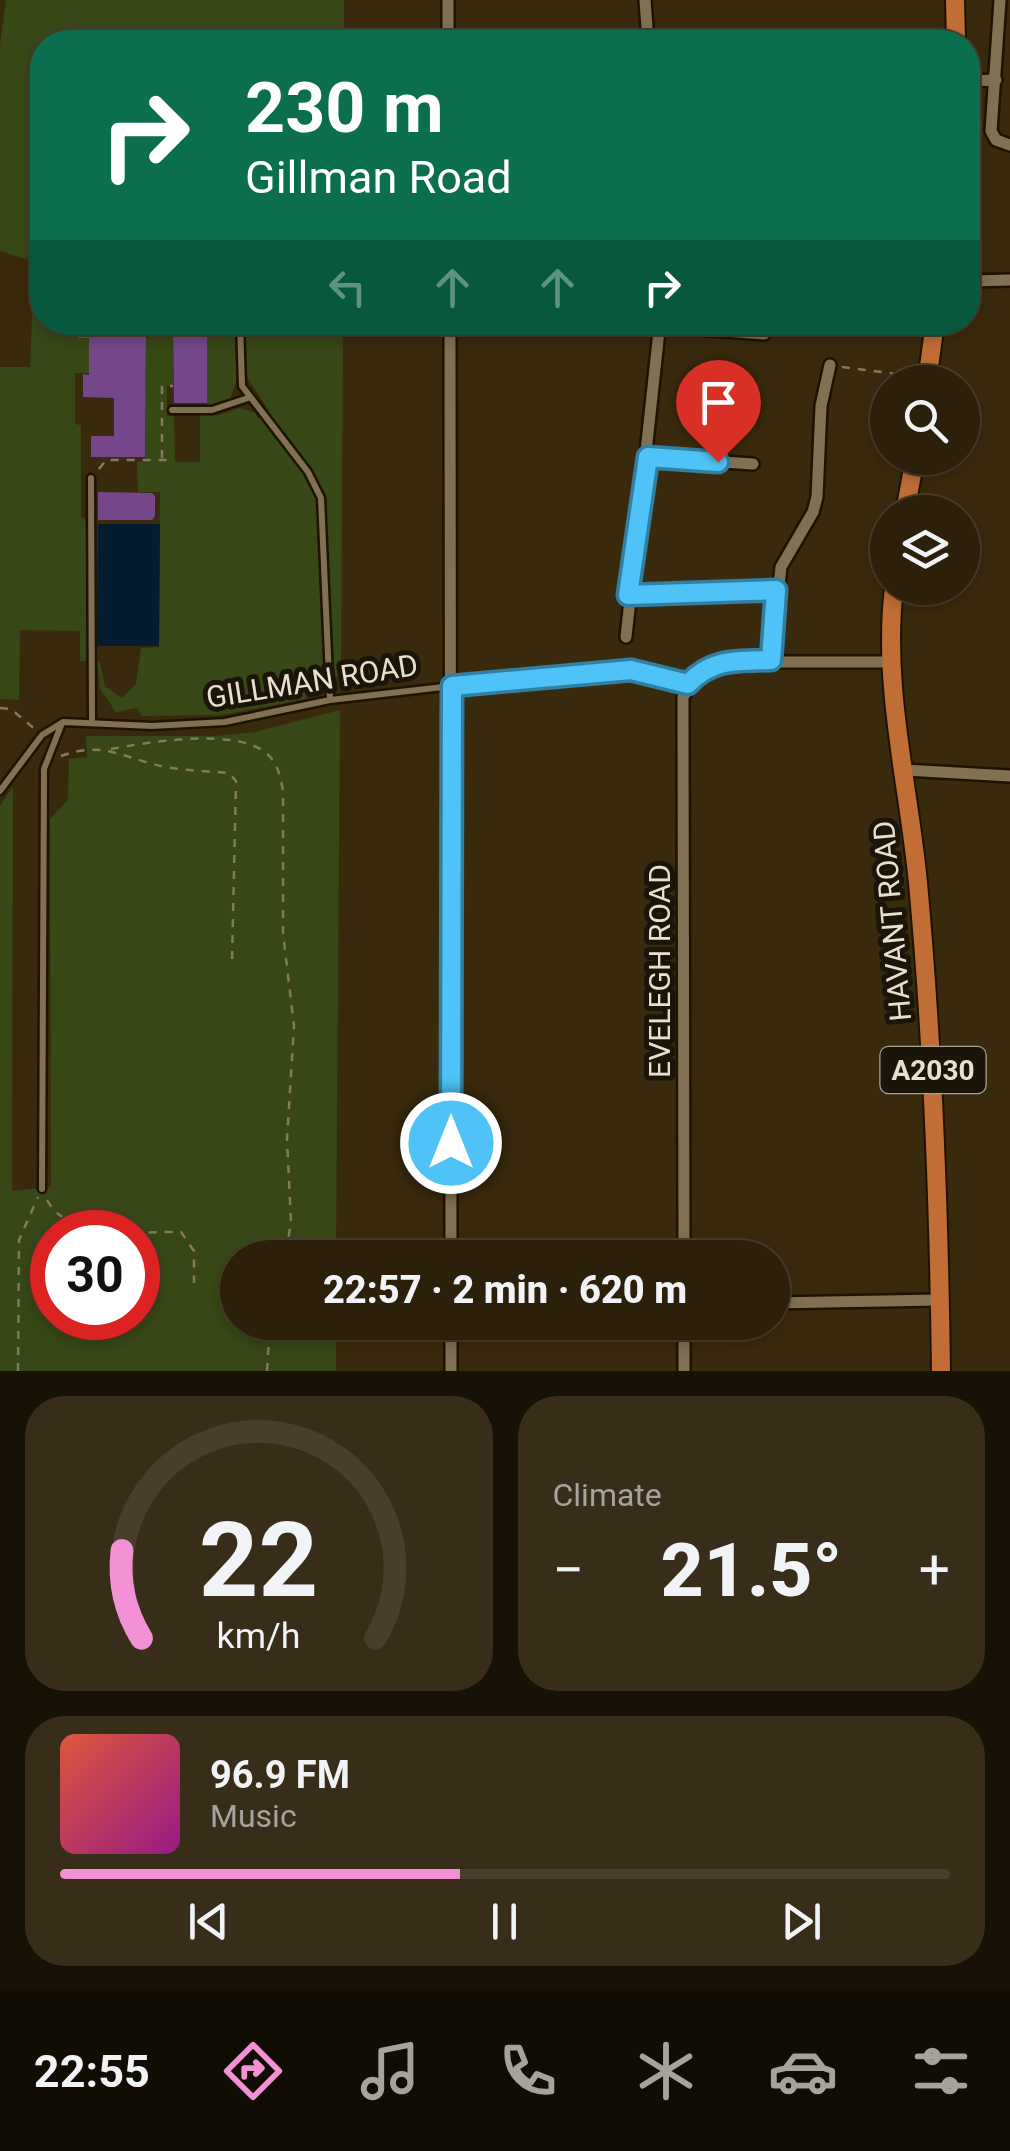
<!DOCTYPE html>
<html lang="en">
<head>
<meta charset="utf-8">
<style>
  :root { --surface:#2c200a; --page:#382d18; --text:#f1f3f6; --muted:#a6a39c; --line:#483e2b; --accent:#f391d5 }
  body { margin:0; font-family:Roboto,sans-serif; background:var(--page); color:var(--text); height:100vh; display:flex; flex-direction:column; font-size:38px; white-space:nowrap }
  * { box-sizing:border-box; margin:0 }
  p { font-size:32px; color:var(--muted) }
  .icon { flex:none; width:55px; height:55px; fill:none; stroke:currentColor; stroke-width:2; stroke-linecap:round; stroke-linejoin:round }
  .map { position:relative; height:1371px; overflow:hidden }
  .panel { display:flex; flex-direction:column; gap:25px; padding:25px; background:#181206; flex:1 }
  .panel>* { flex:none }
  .hud { position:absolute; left:30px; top:30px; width:950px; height:305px; border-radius:40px; box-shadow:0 5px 15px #0003,0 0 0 2px var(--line); background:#0b6e4f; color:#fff; overflow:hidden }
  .buttons { position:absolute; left:870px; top:365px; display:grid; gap:20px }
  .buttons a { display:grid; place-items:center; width:110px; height:110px; border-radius:50%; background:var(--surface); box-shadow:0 5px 15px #0003,0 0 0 2px var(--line); font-size:50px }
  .speed { position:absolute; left:30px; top:1210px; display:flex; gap:20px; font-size:50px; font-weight:700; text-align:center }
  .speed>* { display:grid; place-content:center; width:130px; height:130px; border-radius:50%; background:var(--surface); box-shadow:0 5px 15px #0003,0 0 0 2px var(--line); line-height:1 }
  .speed .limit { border:15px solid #d22; background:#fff; color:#111 }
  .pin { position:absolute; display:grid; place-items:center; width:85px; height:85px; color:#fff; margin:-102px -42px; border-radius:50% 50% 50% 0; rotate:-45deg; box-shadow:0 0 10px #0007 }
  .pin .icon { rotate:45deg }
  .me { position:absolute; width:110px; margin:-55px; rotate:0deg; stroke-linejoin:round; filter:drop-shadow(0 0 8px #0008) }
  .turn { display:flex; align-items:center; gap:35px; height:210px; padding:0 50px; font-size:45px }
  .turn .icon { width:130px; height:130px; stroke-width:2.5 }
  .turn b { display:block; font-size:70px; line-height:85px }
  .lanes { display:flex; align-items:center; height:95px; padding:0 50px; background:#0003; justify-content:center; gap:50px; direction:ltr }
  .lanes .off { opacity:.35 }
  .big { font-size:75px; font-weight:800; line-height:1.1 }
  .panel .card { flex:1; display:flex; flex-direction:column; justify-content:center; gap:15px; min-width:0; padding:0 35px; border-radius:40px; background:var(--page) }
  .panel .dial { align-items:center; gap:0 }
  .dial svg { height:260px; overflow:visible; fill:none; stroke:var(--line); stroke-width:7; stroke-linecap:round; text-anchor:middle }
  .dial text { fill:var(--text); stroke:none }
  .song { display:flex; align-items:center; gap:30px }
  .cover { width:120px; height:120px; border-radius:15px; background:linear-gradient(135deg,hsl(10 70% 55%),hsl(310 70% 35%)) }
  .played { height:10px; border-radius:5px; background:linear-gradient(90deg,var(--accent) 45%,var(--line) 45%) }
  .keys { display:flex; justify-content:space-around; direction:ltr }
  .heat { display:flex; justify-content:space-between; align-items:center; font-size:55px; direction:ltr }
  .panel .tiles { flex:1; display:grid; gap:25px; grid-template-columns:1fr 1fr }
  .card:last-child { grid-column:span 2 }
  .trip { position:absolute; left:220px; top:1240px; width:570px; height:100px; border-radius:50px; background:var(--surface); box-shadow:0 5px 15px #0003,0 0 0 2px var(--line); font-weight:800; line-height:100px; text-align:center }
  .dock { display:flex; height:160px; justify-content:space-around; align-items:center; background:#120d04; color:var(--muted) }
  .dock .icon { width:70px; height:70px }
  .dock .selected { color:var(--accent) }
  .dock b { font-size:45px; color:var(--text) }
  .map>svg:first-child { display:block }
  .green { fill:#374716; fill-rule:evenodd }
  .water { fill:#051c2e }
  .building { fill:#75478a }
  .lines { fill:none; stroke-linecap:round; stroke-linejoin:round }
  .lane-casing { stroke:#1e1301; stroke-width:11 }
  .street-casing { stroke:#1e1301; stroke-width:16 }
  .primary-casing { stroke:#1e1301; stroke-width:22 }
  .path { stroke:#867962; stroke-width:2.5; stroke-dasharray:8 8; stroke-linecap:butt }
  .lane { stroke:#827052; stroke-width:6 }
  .street { stroke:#827052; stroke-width:11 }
  .primary { stroke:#c06e36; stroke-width:18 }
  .route-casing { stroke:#337fa1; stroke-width:25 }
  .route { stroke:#4fc3f7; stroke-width:18 }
  .labels { text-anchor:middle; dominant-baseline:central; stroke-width:10; stroke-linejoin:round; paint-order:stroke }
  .shield { fill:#1b1408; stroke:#aba293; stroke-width:2.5 }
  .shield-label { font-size:28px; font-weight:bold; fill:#e9dfcf }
  .street-label { font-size:30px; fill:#e9dfcf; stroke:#1b1408 }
</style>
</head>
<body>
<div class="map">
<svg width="1010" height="1371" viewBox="0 0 1010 1371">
  <rect width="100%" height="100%" fill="#3a2a0d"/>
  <path class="green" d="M6,0H344V42H42V322L89,323L78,337L89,338V373H75V424L81,425V517L88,521V661H80V631L20,630L19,700L0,699V367H30L34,262L0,251V45Z
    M151,323H186L173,325V385L167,386V416H174L175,462H200V415H219L240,408L256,413L258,419L269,411L247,377L245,323H343L341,677L322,678L317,686L306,691V699L222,715L142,716L137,708L116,712L100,689L97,661L100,662L105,686L122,698L136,684L141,648L159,647L160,492H138L137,462L145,461L146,338L151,337Z
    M199,323H236V383L229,400L207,406V325Z
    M340,710L336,1257L238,1258V1322L336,1323V1371H0V806L13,786L12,1191L51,1187L50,819L68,800L69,759L87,757L86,736H215L255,732ZM52,1232H138V1318H52Z"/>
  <path class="water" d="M98,524H160L159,646H97Z"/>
  <path class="building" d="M146,322L145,457H91V436H114V398L83,397V374L89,375V338H78V324Z
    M173,324H207V403H174Z
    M98,492L152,493L155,496V516L152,520H98Z"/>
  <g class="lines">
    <g class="lane-casing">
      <path id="lane" d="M240,322L242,386L308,472L321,498L330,700
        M172,410H212L248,398
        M91,478L92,721
        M0,791L42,735L63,722L152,726L225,722L330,700L452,686
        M42,1189L44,769L62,723"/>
    </g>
    <g class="street-casing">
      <path id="street" d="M448,0V42
        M645,0L648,42
        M1000,0L991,131L996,140L1010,145
        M968,81L996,80
        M973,281L1010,280
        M450,322L451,1258
        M660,326L764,334
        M648,457L753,464
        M628,595L777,590
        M626,637L660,322
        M771,660L781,567L813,512L817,497L821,406L830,365
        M452,686L631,670L688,684
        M905,770L1010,776
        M684,1258L683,697L697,675L722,662H893
        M772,1303L939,1300
        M451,1371V1322
        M684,1371V1322"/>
    </g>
    <g class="primary-casing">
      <path id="primary" d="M955,0L956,42
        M927,382L935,322
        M905,512L915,458
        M894,588C882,685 909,787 918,883C933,1046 939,1208 941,1371"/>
    </g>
    <path class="path" d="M842,367L913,376
      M162,458V386H173
      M99,469L106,460H174
      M0,708L11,709L36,730
      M111,749C148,742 238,727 267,754C278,763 280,777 283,790V933L294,1026L287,1139L291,1222L285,1258
      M61,756C105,740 124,759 166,767C187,771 208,771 229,773L236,781L232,962
      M47,1200C70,1242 140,1231 181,1232L194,1251V1283
      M18,1371L19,1240L38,1197
      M267,1371L270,1322"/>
    <use href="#lane" class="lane"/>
    <use href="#street" class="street"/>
    <use href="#primary" class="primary"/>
  </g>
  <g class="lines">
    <g class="route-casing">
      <path id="route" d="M451,1143L452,686L631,670L688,684C712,658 738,661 771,660L776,590L628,595L648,457L718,462"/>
    </g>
    <use href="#route" class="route"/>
  </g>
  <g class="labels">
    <rect class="shield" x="880.5" y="1047" width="105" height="46" rx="8"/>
    <g class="shield-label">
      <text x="933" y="1070">A2030</text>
    </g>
    <g class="street-label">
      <text transform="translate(312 681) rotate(-9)">GILLMAN ROAD</text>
      <text transform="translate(892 921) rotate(-95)">HAVANT ROAD</text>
      <text transform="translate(659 971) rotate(-90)">EVELEGH ROAD</text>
    </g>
  </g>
</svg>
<div class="buttons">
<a><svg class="icon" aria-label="search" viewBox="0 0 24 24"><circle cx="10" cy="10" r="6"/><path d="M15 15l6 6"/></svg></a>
<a><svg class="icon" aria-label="layers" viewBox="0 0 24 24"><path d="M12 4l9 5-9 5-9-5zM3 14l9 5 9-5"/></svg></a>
</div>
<div class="speed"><div class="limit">30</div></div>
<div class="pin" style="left:718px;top:462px;background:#d93025"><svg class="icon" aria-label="arrive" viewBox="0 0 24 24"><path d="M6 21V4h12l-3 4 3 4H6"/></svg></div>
<svg class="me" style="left:451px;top:1143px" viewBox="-20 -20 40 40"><circle r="17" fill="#4fc3f7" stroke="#fff" stroke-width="3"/><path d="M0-11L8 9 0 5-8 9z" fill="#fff"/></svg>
<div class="trip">22:57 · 2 min · 620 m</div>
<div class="hud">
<div class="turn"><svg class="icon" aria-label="right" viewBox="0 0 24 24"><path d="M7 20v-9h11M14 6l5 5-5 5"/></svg><div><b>230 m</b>Gillman Road</div></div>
<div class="lanes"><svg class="icon off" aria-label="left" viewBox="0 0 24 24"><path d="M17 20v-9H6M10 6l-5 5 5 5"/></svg><svg class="icon off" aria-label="ahead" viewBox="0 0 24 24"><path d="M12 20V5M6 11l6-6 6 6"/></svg><svg class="icon off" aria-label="ahead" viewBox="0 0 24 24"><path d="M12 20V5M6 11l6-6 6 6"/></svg><svg class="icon" aria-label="right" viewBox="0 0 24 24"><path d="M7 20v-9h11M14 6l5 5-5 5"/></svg></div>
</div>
</div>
<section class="panel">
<div class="tiles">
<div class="card dial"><svg viewBox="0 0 100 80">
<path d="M14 69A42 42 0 1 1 86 69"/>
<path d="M14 69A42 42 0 0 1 8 42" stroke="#f391d5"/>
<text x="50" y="56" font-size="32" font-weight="700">22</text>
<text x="50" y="72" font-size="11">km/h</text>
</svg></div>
<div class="card"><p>Climate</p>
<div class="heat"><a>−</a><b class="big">21.5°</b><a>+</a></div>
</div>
<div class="card">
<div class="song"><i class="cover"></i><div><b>96.9 FM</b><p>Music</p></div></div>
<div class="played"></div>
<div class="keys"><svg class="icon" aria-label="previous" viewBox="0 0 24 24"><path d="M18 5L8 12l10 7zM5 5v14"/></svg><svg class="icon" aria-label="pause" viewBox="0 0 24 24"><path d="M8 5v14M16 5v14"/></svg><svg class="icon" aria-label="next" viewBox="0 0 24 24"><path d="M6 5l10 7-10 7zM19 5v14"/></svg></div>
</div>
</div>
</section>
<nav class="dock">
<b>22:55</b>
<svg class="icon selected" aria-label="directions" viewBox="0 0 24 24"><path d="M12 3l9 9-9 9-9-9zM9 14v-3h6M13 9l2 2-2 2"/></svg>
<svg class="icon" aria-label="music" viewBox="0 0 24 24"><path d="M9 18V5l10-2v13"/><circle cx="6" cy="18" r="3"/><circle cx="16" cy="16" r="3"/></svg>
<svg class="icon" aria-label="phone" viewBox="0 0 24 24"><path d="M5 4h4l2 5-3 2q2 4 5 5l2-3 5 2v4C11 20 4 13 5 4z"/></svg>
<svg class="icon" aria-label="climate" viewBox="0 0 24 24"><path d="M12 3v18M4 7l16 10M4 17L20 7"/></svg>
<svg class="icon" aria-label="car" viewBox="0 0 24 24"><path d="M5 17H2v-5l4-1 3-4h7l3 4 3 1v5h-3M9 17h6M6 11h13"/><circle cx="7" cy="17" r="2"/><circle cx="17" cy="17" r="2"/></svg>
<svg class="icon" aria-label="filters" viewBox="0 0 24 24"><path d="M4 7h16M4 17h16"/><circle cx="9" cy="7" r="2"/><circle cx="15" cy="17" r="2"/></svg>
</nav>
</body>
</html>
